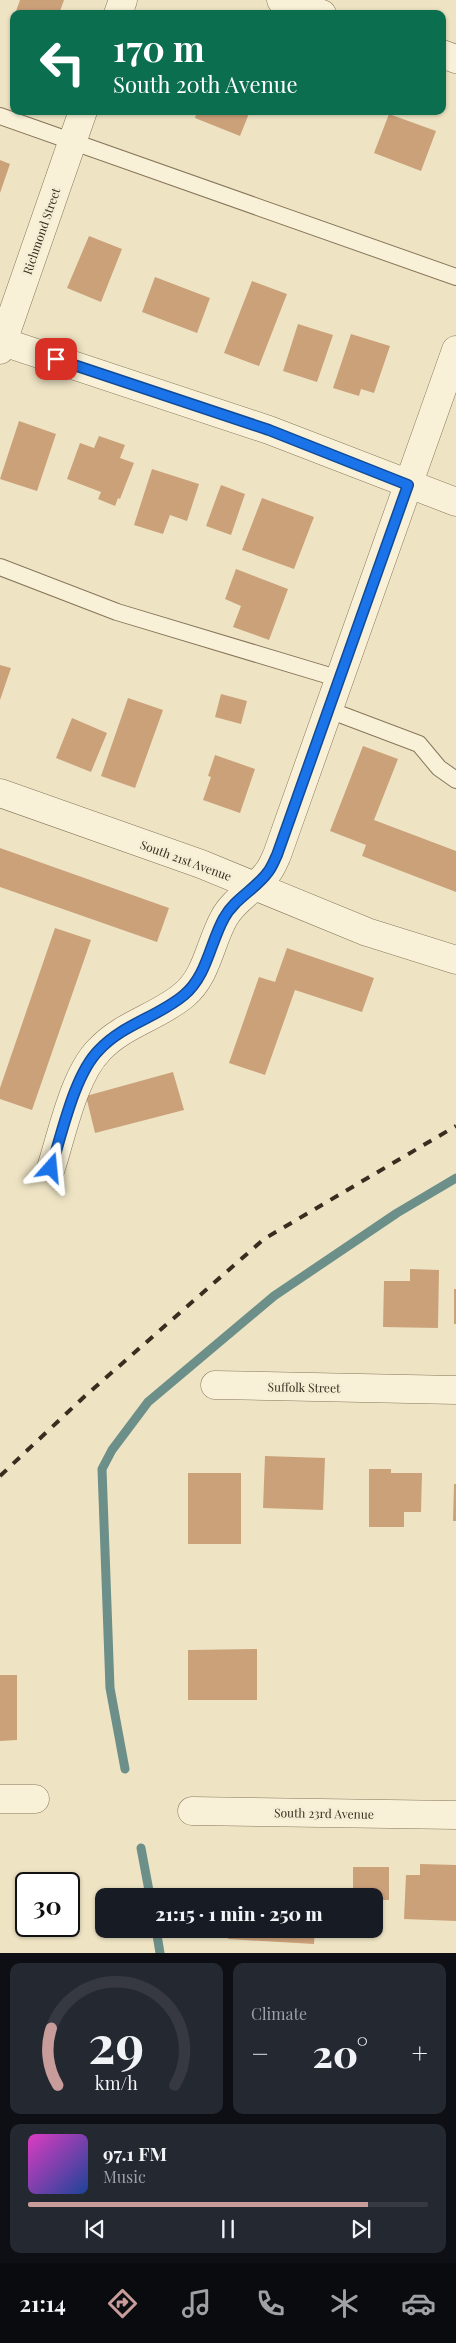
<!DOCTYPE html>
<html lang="en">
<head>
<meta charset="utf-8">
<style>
  :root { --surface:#171b24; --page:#242831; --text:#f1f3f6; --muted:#9ea1a6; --line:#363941; --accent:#c89c9b }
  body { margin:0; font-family:"Playfair Display",serif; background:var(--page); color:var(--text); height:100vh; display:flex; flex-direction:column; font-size:19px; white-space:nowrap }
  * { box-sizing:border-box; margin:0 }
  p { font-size:16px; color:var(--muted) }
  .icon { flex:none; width:28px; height:28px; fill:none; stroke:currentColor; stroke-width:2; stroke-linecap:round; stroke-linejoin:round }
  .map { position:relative; height:1953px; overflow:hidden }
  .side { display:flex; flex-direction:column; gap:10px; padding:10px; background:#0d0f14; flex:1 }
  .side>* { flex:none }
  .guide { position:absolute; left:10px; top:10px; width:436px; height:105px; border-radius:10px; box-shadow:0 1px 4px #0004; background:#0b6e4f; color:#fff; overflow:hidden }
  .speed { position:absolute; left:15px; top:1872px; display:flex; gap:10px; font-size:25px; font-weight:700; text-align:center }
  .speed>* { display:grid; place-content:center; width:65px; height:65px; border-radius:50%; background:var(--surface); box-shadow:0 1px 4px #0004; line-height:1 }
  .speed .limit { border:2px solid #111; border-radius:8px; background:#fff; color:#111 }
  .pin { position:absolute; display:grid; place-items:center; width:42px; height:42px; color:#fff; margin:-21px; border-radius:10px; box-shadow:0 2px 8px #0006 }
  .me { position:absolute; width:55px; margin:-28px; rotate:18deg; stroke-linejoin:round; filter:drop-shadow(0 0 4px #0008) }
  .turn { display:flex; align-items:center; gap:18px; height:105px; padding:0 20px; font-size:22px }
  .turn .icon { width:65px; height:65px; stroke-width:2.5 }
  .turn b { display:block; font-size:35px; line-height:42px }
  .big { font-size:38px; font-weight:800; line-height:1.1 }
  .side .tile { flex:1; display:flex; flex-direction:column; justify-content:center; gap:8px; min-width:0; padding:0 18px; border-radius:10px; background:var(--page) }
  .side .dial { align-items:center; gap:0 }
  .dial svg { height:130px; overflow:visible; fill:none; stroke:var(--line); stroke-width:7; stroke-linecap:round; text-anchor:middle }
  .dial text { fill:var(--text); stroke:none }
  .song { display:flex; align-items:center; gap:15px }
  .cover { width:60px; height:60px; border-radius:8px; background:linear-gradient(135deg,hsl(310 70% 55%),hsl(220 70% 35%)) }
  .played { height:5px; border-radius:2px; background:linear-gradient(90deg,var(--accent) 85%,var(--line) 85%) }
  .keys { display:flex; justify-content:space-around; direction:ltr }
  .heat { display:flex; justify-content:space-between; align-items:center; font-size:28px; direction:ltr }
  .side .tiles { flex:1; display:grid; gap:10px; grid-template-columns:1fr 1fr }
  .tile:last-child { grid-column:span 2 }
  .trip { position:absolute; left:95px; top:1888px; width:288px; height:50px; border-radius:10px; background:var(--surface); box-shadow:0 1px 4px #0004; font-weight:800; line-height:50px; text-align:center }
  .dock { display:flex; height:80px; justify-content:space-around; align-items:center; background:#090b0e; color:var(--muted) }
  .dock .icon { width:35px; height:35px }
  .dock .selected { color:var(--accent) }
  .dock b { font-size:22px; color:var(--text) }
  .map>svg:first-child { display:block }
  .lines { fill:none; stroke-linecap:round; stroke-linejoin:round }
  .stream { stroke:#6d8f89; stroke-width:9 }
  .building { fill:#cba17a }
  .service-casing { stroke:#88765b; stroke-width:18 }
  .minor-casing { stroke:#88765b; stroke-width:29 }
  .service { stroke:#f8f1d7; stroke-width:16 }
  .minor { stroke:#f8f1d7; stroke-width:28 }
  .rail { stroke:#382d1e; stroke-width:4; stroke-dasharray:9 9; stroke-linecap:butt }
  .route-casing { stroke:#114b97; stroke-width:12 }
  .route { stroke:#1a73e8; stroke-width:9 }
  .labels { text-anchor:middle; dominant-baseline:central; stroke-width:5; stroke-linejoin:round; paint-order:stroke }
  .street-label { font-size:12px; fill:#382d1e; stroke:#f5eed4 }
</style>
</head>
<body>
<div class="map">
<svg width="456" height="1953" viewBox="0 0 456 1953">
  <rect width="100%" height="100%" fill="#eee4c4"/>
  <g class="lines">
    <path class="stream" d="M125,1769L110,1688L102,1469L112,1450L148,1402L274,1296L397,1213L456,1178
      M141,1848L150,1896
      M156,1929L160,1953"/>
  </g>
  <path class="building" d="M20,0H64L59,14H15Z
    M197,111H250L240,136L195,118Z
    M389,114L436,131L421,171L374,153Z
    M0,160L10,164L0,193Z
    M89,236L122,249L101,302L67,288Z
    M155,277L210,298L197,333L142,312Z
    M252,281L287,294L259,366L224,353Z
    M298,324L333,335L317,382L283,371Z
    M351,334L390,346L374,393L361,389L359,396L333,388Z
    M19,421L56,434L37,491L0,479Z
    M99,436L125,445L120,458L134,463L120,499L118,498L115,506L98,499L101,492L67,479L80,443L94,448Z
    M152,469L199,484L187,521L170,515L163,534L134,525Z
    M221,485L245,494L231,535L206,526Z
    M262,498L314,517L294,569L242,550Z
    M236,569L288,589L269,640L233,627L241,606L225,599Z
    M0,665L11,668L0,700Z
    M221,694L247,701L241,724L215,717Z
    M128,698L163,710L135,788L101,776Z
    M72,718L107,733L91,772L56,758Z
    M363,746L398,759L374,820L456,851V892L362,856L366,845L330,831Z
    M215,755L255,769L240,813L203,800L211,777L208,776Z
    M0,848L169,908L157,942L0,887Z
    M55,928L91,940L32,1110L0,1099V1088Z
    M287,948L374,978L362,1012L295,990L265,1075L229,1063L259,977L275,982Z
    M173,1072L184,1110L95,1133L86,1096Z
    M410,1269L439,1270L438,1328L383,1327L384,1281H410Z
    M454,1289H456V1324H454Z
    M265,1456L325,1458L323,1510L263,1508Z
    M369,1469H391V1473H422L421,1512H404V1527H369Z
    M188,1473H241V1544H188Z
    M454,1484H456V1521H453Z
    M257,1649V1700H188V1650Z
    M0,1675H17V1740L0,1741Z
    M420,1864L456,1865V1921L404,1919L406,1875H420Z
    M353,1867H389V1900H374V1896H353Z
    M229,1929H315L314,1944L228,1939Z"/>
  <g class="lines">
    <g class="service-casing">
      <path id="service" d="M0,116L456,277
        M0,567L117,612L340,679
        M329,710L419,744L439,768L456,780"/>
    </g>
    <g class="minor-casing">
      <path id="minor" d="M281,0L322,14
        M118,14L123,0
        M442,54L456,59
        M0,341L269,430L456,502
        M0,350L83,111
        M0,793L201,864L367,932L456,960
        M51,1168C62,1134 74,1075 99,1050C123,1024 158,1017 184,995C207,976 210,943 224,918C234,899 256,889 268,872C272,867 274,861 277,855L456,350
        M215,1385L456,1390
        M0,1799H35
        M192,1811L456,1815"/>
    </g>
    <use href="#service" class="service"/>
    <use href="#minor" class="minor"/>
    <path class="rail" d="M0,1476L85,1396L264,1239L456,1126"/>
  </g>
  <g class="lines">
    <g class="route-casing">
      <path id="route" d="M51,1168C62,1134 74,1075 99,1050C123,1024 158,1017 184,995C207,976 210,943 224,918C234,899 256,889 268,872C272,867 274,861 277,855L408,485L269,430L56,359"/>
    </g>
    <use href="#route" class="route"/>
  </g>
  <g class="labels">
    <g class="street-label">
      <text transform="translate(41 231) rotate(-71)">Richmond Street</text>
      <text transform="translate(186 860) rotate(20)">South 21st Avenue</text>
      <text transform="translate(304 1387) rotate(1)">Suffolk Street</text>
      <text transform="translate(324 1813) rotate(1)">South 23rd Avenue</text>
    </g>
  </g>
</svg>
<div class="speed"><div class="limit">30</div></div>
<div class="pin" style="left:56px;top:359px;background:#d93025"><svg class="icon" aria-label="arrive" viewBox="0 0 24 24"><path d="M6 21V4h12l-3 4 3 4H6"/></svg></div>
<svg class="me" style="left:51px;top:1168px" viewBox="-20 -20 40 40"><path d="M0-17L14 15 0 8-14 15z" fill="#1a73e8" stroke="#fff" stroke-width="4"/></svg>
<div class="trip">21:15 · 1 min · 250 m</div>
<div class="guide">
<div class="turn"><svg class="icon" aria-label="left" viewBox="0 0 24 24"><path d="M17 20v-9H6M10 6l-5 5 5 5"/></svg><div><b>170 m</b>South 20th Avenue</div></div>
</div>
</div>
<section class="side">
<div class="tiles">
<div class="tile dial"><svg viewBox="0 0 100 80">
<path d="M14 69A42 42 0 1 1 86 69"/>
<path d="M14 69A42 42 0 0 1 10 34" stroke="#c89c9b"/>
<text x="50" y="56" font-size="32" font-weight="700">29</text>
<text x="50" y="72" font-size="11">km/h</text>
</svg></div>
<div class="tile"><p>Climate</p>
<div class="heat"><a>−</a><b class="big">20°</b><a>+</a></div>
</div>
<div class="tile">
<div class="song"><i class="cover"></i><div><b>97.1 FM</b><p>Music</p></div></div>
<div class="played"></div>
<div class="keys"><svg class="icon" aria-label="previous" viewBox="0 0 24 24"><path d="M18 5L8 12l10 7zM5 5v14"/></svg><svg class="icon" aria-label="pause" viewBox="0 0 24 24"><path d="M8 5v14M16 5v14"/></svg><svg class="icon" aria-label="next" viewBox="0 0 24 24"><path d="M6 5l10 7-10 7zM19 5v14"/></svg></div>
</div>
</div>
</section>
<nav class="dock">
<b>21:14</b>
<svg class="icon selected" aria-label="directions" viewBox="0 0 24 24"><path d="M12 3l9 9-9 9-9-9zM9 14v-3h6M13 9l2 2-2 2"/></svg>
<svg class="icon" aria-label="music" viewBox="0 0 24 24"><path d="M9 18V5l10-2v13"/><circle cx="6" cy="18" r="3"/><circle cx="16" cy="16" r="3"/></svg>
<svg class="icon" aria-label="phone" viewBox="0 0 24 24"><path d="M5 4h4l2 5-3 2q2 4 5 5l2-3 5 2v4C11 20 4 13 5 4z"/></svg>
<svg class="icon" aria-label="climate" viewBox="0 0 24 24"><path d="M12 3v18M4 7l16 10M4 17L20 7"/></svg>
<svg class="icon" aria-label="car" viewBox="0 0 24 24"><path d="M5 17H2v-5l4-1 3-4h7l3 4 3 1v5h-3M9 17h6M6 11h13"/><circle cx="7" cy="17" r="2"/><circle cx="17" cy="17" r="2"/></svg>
</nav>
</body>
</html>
